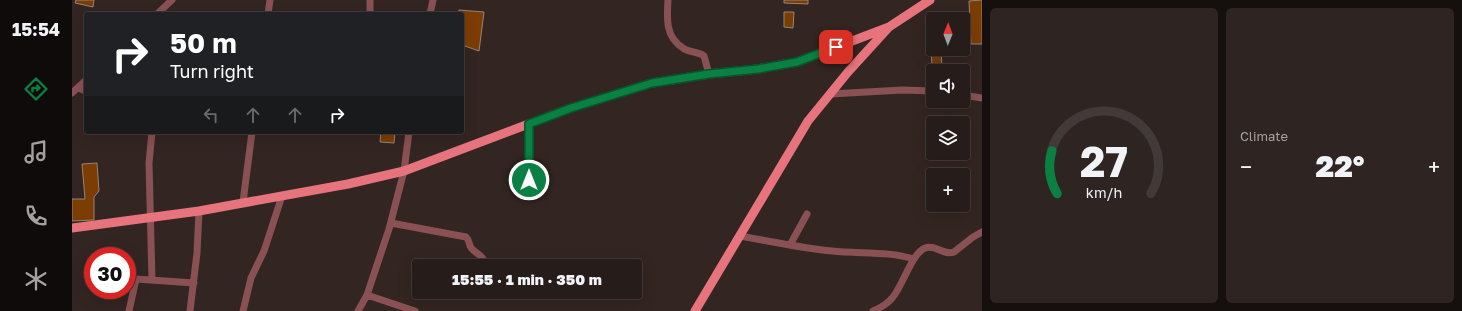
<!DOCTYPE html>
<html lang="en">
<head>
<meta charset="utf-8">
<style>
  :root { --surface:#261c19; --page:#2e2522; --text:#f1f3f6; --muted:#a4a1a2; --line:#423a38; --accent:#0b8043 }
  body { margin:0; font-family:"Golos Text",sans-serif; background:var(--page); color:var(--text); height:100vh; display:flex; flex-direction:column; font-size:15px; white-space:nowrap }
  * { box-sizing:border-box; margin:0 }
  p { font-size:13px; color:var(--muted) }
  .icon { flex:none; width:22px; height:22px; fill:none; stroke:currentColor; stroke-width:2; stroke-linecap:round; stroke-linejoin:round }
  .map { position:relative; flex:1; overflow:hidden }
  .details { display:flex; flex-direction:column; gap:8px; padding:8px; background:#150f0e; width:480px }
  .details>* { flex:none }
  .banner { position:absolute; left:12px; top:12px; width:380px; height:122px; border-radius:4px; box-shadow:0 4px 16px #0002,0 0 0 1px var(--line); background:#202124; color:#fff; overflow:hidden }
  .needle { width:26px; rotate:1deg }
  .fabs { position:absolute; left:854px; top:12px; display:grid; gap:8px }
  .fabs a { display:grid; place-items:center; width:44px; height:44px; border-radius:4px; background:var(--surface); box-shadow:0 4px 16px #0002,0 0 0 1px var(--line); font-size:20px }
  .speed { position:absolute; left:12px; top:247px; display:flex; gap:8px; font-size:20px; font-weight:700; text-align:center }
  .speed>* { display:grid; place-content:center; width:52px; height:52px; border-radius:50%; background:var(--surface); box-shadow:0 4px 16px #0002,0 0 0 1px var(--line); line-height:1 }
  .speed .limit { border:6px solid #d22; background:#fff; color:#111 }
  .pin { position:absolute; display:grid; place-items:center; width:34px; height:34px; color:#fff; margin:-17px; border-radius:8px; box-shadow:0 2px 6px #0006 }
  .me { position:absolute; width:44px; margin:-22px; rotate:0deg; stroke-linejoin:round; filter:drop-shadow(0 0 3px #0008) }
  .turn { display:flex; align-items:center; gap:14px; height:84px; padding:0 20px; font-size:18px }
  .turn .icon { width:52px; height:52px; stroke-width:2.5 }
  .turn b { display:block; font-size:28px; line-height:34px }
  .lanes { display:flex; align-items:center; height:38px; padding:0 20px; background:#0003; justify-content:center; gap:20px; direction:ltr }
  .lanes .off { opacity:.35 }
  .big { font-size:30px; font-weight:800; line-height:1.1 }
  .details .tile { flex:1; display:flex; flex-direction:column; justify-content:center; gap:6px; min-width:0; padding:0 14px; border-radius:6px; background:var(--page) }
  .details .dial { align-items:center; gap:0 }
  .dial svg { height:104px; overflow:visible; fill:none; stroke:var(--line); stroke-width:7; stroke-linecap:round; text-anchor:middle }
  .dial text { fill:var(--text); stroke:none }
  .heat { display:flex; justify-content:space-between; align-items:center; font-size:22px; direction:ltr }
  .details .tiles { flex:1; display:grid; gap:8px; grid-template-columns:repeat(2,1fr) }
  .trip { position:absolute; left:340px; top:259px; width:230px; height:40px; border-radius:4px; background:var(--surface); box-shadow:0 4px 16px #0002,0 0 0 1px var(--line); font-weight:800; line-height:40px; text-align:center }
  main { display:flex; flex:1; min-height:0 }
  .tab-bar { display:flex; flex-direction:column; width:72px; justify-content:space-around; align-items:center; background:#0f0b0a; color:var(--muted) }
  .tab-bar .icon { width:28px; height:28px }
  .tab-bar .current { color:var(--accent) }
  .tab-bar b { font-size:18px; color:var(--text) }
  .map>svg:first-child { display:block }
  .building { fill:#7c3d03; stroke:#93847a }
  .lines { fill:none; stroke-linecap:round; stroke-linejoin:round }
  .minor { stroke:#895153; stroke-width:7 }
  .major { stroke:#e7747c; stroke-width:9 }
  .route-casing { stroke:#07532c; stroke-width:10 }
  .route { stroke:#0b8043; stroke-width:7 }
</style>
</head>
<body>
<main>
<nav class="tab-bar">
<b>15:54</b>
<svg class="icon current" aria-label="directions" viewBox="0 0 24 24"><path d="M12 3l9 9-9 9-9-9zM9 14v-3h6M13 9l2 2-2 2"/></svg>
<svg class="icon" aria-label="music" viewBox="0 0 24 24"><path d="M9 18V5l10-2v13"/><circle cx="6" cy="18" r="3"/><circle cx="16" cy="16" r="3"/></svg>
<svg class="icon" aria-label="phone" viewBox="0 0 24 24"><path d="M5 4h4l2 5-3 2q2 4 5 5l2-3 5 2v4C11 20 4 13 5 4z"/></svg>
<svg class="icon" aria-label="climate" viewBox="0 0 24 24"><path d="M12 3v18M4 7l16 10M4 17L20 7"/></svg>
</nav>
<div class="map">
<svg width="910" height="311" viewBox="0 0 910 311">
  <rect width="100%" height="100%" fill="#332521"/>
  <path class="building" d="M4,0H22L21,7L3,3Z
    M712,0H736V4L712,3Z
    M910,0V44H899L897,1Z
    M387,10L412,12L407,51L390,45V14H386Z
    M712,12H722L721,28L712,27Z
    M859,48L869,49L870,67H860Z
    M309,132H323L322,143L308,142Z
    M25,163L27,191L22,197V220L0,221V199H13L10,164Z"/>
  <g class="lines">
    <path class="minor" d="M298,0V14
      M596,0C595,18 593,37 611,48C617,53 626,51 632,56L637,74
      M85,14L100,0
      M196,14L198,0
      M358,14L361,0
      M6,88L14,91
      M0,93L14,80
      M759,94L830,90L861,91
      M891,95L910,98
      M80,132L77,163L80,280
      M457,180V124
      M171,202L180,132
      M319,223L394,237C397,240 397,242 398,246C402,254 412,254 414,266
      M667,236C698,241 729,248 760,251C788,254 816,251 842,259
      M718,245L735,214
      M295,295L343,311
      M57,311L64,279L122,283
      M118,311L125,253L127,211
      M171,311L179,278L192,251L210,196
      M286,311L295,295L317,229L332,171L337,132
      M801,311C808,308 816,304 821,297C830,287 840,253 853,248C863,244 872,256 882,252L901,237L910,232"/>
    <path class="major" d="M0,228L127,211L276,184L332,171L499,108L580,83L637,74L686,69L725,62L817,27
      M623,311L736,121L776,72L817,27L858,0"/>
  </g>
  <g class="lines">
    <g class="route-casing">
      <path id="route" d="M457,180V124L499,108L580,83L637,74L686,69L725,62L764,47"/>
    </g>
    <use href="#route" class="route"/>
  </g>
</svg>
<div class="fabs">
<a><svg class="needle" viewBox="-14 -14 28 28"><path d="M0-13l5 13h-10z" fill="#e53935"/><path d="M0 13l5-13h-10z" fill="#a4a1a2"/></svg></a>
<a><svg class="icon" aria-label="sound" viewBox="0 0 24 24"><path d="M4 9h4l5-4v14l-5-4H4zM17 9q2 3 0 6"/></svg></a>
<a><svg class="icon" aria-label="layers" viewBox="0 0 24 24"><path d="M12 4l9 5-9 5-9-5zM3 14l9 5 9-5"/></svg></a>
<a>+</a>
</div>
<div class="speed"><div class="limit">30</div></div>
<div class="pin" style="left:764px;top:47px;background:#d93025"><svg class="icon" aria-label="arrive" viewBox="0 0 24 24"><path d="M6 21V4h12l-3 4 3 4H6"/></svg></div>
<svg class="me" style="left:457px;top:180px" viewBox="-20 -20 40 40"><circle r="17" fill="#0b8043" stroke="#fff" stroke-width="3"/><path d="M0-11L8 9 0 5-8 9z" fill="#fff"/></svg>
<div class="trip">15:55 · 1 min · 350 m</div>
<div class="banner">
<div class="turn"><svg class="icon" aria-label="right" viewBox="0 0 24 24"><path d="M7 20v-9h11M14 6l5 5-5 5"/></svg><div><b>50 m</b>Turn right</div></div>
<div class="lanes"><svg class="icon off" aria-label="left" viewBox="0 0 24 24"><path d="M17 20v-9H6M10 6l-5 5 5 5"/></svg><svg class="icon off" aria-label="ahead" viewBox="0 0 24 24"><path d="M12 20V5M6 11l6-6 6 6"/></svg><svg class="icon off" aria-label="ahead" viewBox="0 0 24 24"><path d="M12 20V5M6 11l6-6 6 6"/></svg><svg class="icon" aria-label="right" viewBox="0 0 24 24"><path d="M7 20v-9h11M14 6l5 5-5 5"/></svg></div>
</div>
</div>
<section class="details">
<div class="tiles">
<div class="tile dial"><svg viewBox="0 0 100 80">
<path d="M14 69A42 42 0 1 1 86 69"/>
<path d="M14 69A42 42 0 0 1 10 36" stroke="#0b8043"/>
<text x="50" y="56" font-size="32" font-weight="700">27</text>
<text x="50" y="72" font-size="11">km/h</text>
</svg></div>
<div class="tile"><p>Climate</p>
<div class="heat"><a>−</a><b class="big">22°</b><a>+</a></div>
</div>
</div>
</section>
</main>
</body>
</html>
